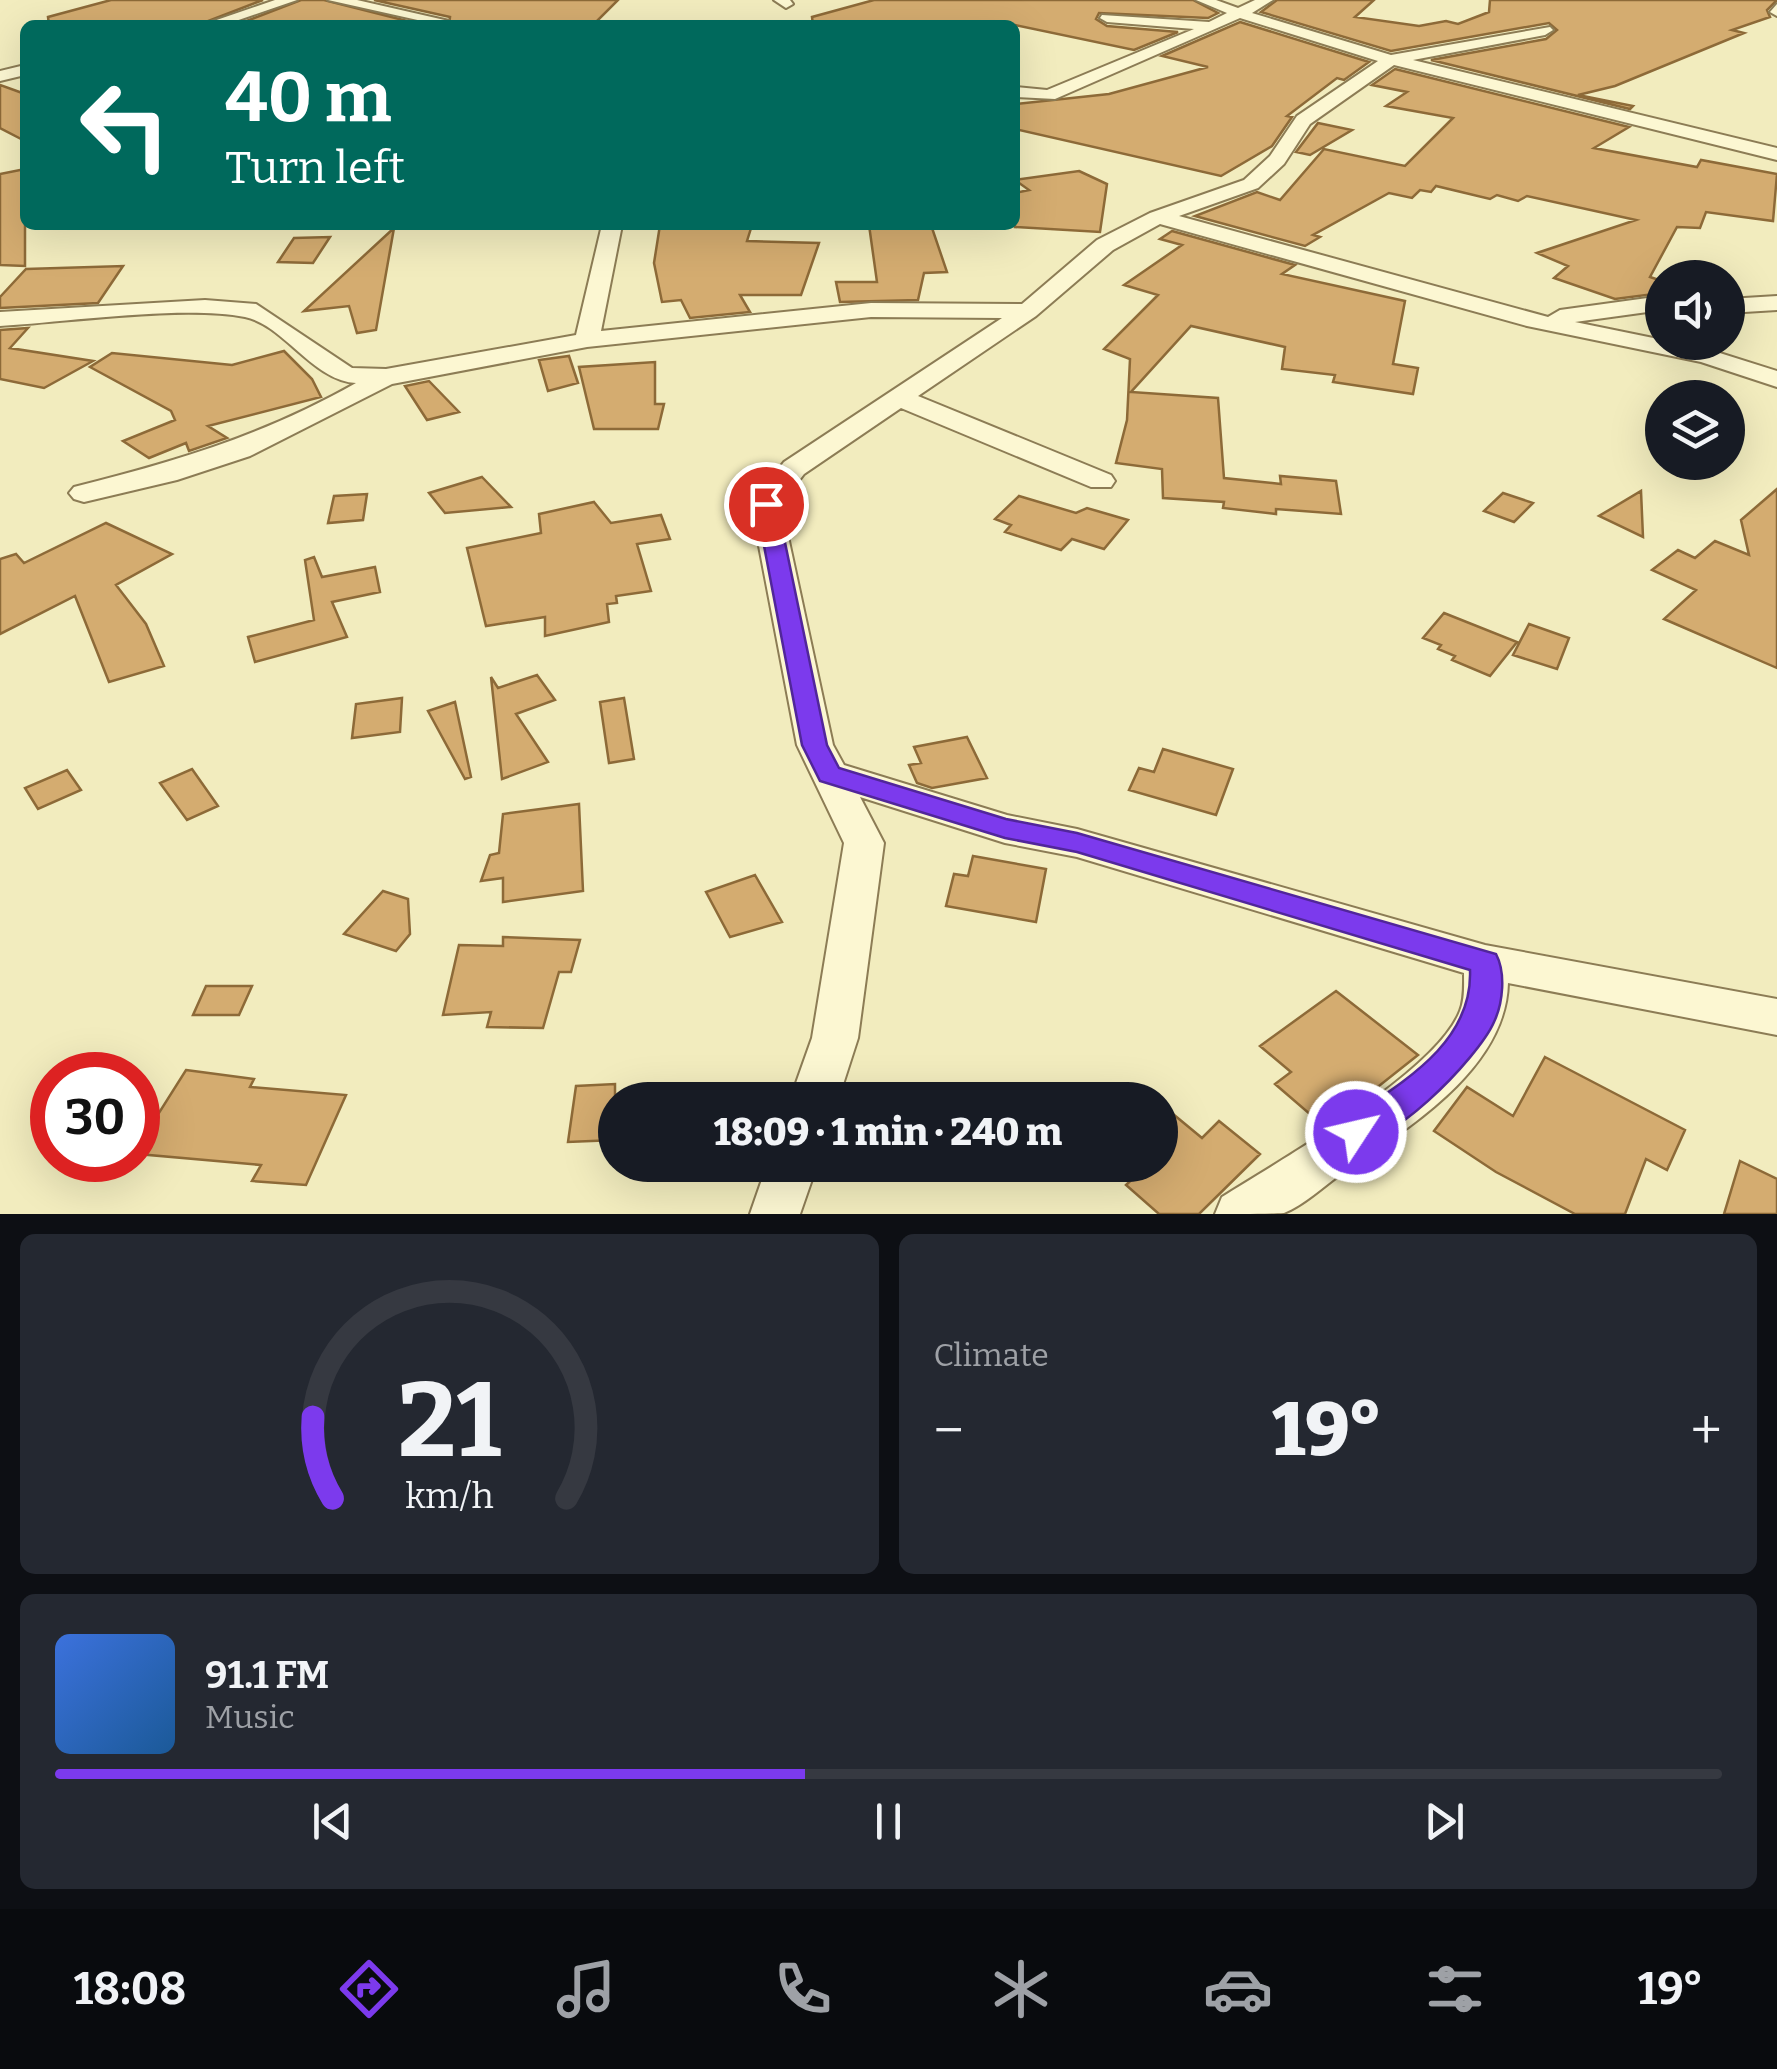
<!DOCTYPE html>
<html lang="en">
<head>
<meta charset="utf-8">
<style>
  :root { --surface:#171b24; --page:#242831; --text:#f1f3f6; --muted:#9ea1a6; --line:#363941; --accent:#7c3aed }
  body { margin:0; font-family:Bitter,serif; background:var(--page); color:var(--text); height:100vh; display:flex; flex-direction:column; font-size:38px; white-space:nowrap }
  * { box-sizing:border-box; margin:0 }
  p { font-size:32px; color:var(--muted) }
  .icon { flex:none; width:55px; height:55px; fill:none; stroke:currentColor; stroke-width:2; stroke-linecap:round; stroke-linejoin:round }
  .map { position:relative; height:1214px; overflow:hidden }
  .drawer { display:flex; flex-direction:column; gap:20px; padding:20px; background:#0d0f14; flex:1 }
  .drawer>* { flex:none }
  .guide { position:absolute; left:20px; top:20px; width:1000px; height:210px; border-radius:15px; box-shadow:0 10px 40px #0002; background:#00695c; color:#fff; overflow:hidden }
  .buttons { position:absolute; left:1645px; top:260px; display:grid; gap:20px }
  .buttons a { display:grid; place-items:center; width:100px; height:100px; border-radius:50%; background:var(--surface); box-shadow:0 10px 40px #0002; font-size:50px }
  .speed { position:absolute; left:30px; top:1052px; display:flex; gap:20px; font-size:50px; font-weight:700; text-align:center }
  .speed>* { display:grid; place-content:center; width:130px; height:130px; border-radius:50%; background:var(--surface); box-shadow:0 10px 40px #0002; line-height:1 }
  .speed .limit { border:15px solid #d22; background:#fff; color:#111 }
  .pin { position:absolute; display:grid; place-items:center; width:85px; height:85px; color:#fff; margin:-42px; border:5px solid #fff; border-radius:50%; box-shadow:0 2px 10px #0007 }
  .me { position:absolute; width:110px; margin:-55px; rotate:55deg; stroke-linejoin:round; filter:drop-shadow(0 0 8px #0008) }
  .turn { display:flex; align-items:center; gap:35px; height:210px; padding:0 40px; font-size:45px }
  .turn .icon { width:130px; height:130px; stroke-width:2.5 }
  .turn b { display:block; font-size:70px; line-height:85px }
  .big { font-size:75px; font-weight:800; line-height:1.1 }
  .drawer .card { flex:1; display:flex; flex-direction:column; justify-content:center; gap:15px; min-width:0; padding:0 35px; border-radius:15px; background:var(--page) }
  .drawer .dial { align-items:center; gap:0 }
  .dial svg { height:260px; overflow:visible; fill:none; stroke:var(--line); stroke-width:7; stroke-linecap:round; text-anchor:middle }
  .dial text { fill:var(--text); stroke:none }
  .song { display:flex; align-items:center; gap:30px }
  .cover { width:120px; height:120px; border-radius:15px; background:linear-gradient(135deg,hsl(220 70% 55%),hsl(210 70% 35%)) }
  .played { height:10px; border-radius:5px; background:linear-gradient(90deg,var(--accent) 45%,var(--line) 45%) }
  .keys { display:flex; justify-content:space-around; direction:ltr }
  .heat { display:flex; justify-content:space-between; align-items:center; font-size:55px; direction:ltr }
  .drawer .tiles { flex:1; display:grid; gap:20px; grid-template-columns:1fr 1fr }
  .card:last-child { grid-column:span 2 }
  .trip { position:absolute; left:598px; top:1082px; width:580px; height:100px; border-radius:50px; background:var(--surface); box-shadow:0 10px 40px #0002; font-weight:800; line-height:100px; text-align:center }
  .tabs { display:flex; height:160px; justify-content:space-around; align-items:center; background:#090b0e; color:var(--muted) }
  .tabs .icon { width:70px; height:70px }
  .tabs .current { color:var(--accent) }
  .tabs b { font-size:45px; color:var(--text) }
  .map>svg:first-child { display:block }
  .building { fill:#d4ac70; stroke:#8d6a38; stroke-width:2.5 }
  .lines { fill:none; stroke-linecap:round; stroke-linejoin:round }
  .street-casing { stroke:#8c7c55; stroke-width:4 }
  .street { fill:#fcf7d2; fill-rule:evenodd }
  .route { fill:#7c3aed; stroke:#51269a; stroke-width:2.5 }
</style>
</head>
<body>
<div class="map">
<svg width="1777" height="1214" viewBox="0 0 1777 1214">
  <rect width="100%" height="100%" fill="#f2ecbe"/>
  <path class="building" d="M111,0H263L198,25H49L48,17Z
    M301,0H324L423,25H236Z
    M374,0H618L593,25H449L450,17Z
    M874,0H1193L1218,13L1208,18L1099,13L1096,19L1107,26L1178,32L1134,50L1015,25H813L812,17Z
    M1277,0H1374L1355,17L1419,26L1446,21L1458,24L1489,12L1490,0H1777L1767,10L1770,17L1732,30L1744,33L1615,86L1578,95L1633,106L1630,109L1431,60L1546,39L1557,30L1549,23L1391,51L1261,12Z
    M1240,22L1369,62L1344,80L1337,78L1287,116L1292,117L1272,146L1221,176L1015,129V104L1109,94L1208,67L1162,56Z
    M1395,69L1629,127L1594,148L1697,167L1701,160L1777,174L1773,221L1706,212L1700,228L1677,227L1650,277L1662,281V293L1615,299L1554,278L1568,266L1537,253L1636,220L1527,196L1518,201L1497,195L1490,199L1436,186L1431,192L1420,190L1412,198L1389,193L1313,235L1320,237L1305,246L1195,216L1257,192L1280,200L1324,149L1405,166L1453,118L1386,106L1407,92L1372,85Z
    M0,85L25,94V141L0,128Z
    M1318,123L1352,130L1310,155L1296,152Z
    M25,169V266L0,265V174Z
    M1079,171L1107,184L1100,232L1015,227V193L1029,190L1015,180Z
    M660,225H752L747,241L819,243L801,295H740L750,312L690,318L681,300L662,302L654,263Z
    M869,225H931L947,272L924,273L918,300L840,302L836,282H877Z
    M394,228L376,330L357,333L349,306L304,311Z
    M1172,231L1295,265L1282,274L1405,301L1393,364L1418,368L1413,394L1333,382L1335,375L1282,369L1285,347L1191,326L1131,392L1218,398L1224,478L1281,484L1280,476L1336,481L1341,514L1276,509V514L1223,508L1224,502L1163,498L1162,469L1116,463L1127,420L1130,359L1104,349L1158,295L1124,285L1182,245L1160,239Z
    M330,237L313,263L278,262L294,238Z
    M123,266L98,303L0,308V297L26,269Z
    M28,328L10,348L93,361L44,388L0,379V330Z
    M284,351L312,379L321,397L208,426L227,438L189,451L186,443L149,458L123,441L175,420L171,411L90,367L112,353L232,365Z
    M569,356L578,383L548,391L539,360Z
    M655,362V404H664L658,429H594L579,367Z
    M429,381L459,412L427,420L405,386Z
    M482,477L511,507L445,513L429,493Z
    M1777,489V668L1664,619L1696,590L1652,570L1678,550L1695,558L1715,541L1749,555L1741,520Z
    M1641,491L1643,537L1599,516Z
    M1503,493L1533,503L1514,522L1484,511Z
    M367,494L363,520L328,523L334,496Z
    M1019,496L1076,513L1087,508L1128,520L1104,549L1072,539L1061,550L1005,532L1011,525L995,519Z
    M594,502L611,523L661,515L670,539L637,544L651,591L616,596L617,603L607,604L609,622L545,636V617L486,626L467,548L541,533L539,514Z
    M106,523L172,554L116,585L146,624L164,666L109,682L75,596L0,634V559L16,554L24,563Z
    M314,557L322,577L375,567L380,592L332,602L347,637L255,662L248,637L314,620L305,560Z
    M1444,613L1517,642L1490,676L1452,660L1455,656L1438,649L1441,645L1423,638Z
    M1529,624L1569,638L1557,669L1513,655Z
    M537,675L555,700L516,714L548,762L502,779L491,677L498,688Z
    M402,698L400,732L352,738L356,704Z
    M624,698L634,759L609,763L600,702Z
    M455,702L471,777L465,779L428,711Z
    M967,737L987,778L932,788L917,783L909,765L921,763L914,747Z
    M1163,749L1233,769L1216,815L1129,790L1139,768L1154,772Z
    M192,769L218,806L187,820L160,783Z
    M67,770L81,790L38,809L25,788Z
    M579,804L583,891L503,902V878L481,881L490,855L499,853L503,814Z
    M973,856L1046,869L1036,922L946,906L954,874L968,876Z
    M755,875L782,922L730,937L706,892Z
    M383,891L408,899L410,934L396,951L344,934Z
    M503,937L580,940L571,972H559L543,1028L487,1027L491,1012L443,1015L459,945L503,946Z
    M206,986H252L239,1015H193Z
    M1336,991L1418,1055L1326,1128L1275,1084L1291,1072L1260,1046Z
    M1545,1057L1685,1130L1667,1170L1646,1159L1625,1214H1575L1496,1172L1434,1131L1467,1087L1513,1116Z
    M186,1070L254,1079L250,1087L346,1095L306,1185L252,1181L261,1165L138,1154V1146Z
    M615,1084V1140L568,1142L576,1086Z
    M1173,1114L1202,1138L1219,1121L1260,1154L1199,1214H1159L1126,1185L1147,1165H1160V1125Z
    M1740,1161L1777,1179V1214H1724Z"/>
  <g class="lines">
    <g class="street-casing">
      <path id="street" d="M275,0H297L224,25H202Z
        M328,0H357L449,21L440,25Z
        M774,0H790L793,4L786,8Z
        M1196,0H1216L1238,8L1255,0H1273L1252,13L1391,55L1550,27L1553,30L1545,35L1413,60L1777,148V160L1394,65L1310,124L1284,164L1258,188L1179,216L1548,317L1560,310L1662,296V310L1575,322L1707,349L1777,371V387L1701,362L1527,326L1160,224L1113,250L1036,316L918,396L1111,475L1115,481L1111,487H1091L901,408L804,474L781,504L833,745L844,765L1007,815L1077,829L1485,945L1777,999V1035L1508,983C1506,1070 1405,1130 1341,1174C1324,1186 1304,1205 1284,1213C1266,1214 1234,1214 1215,1214L1222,1197C1280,1160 1436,1073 1460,1011C1465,999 1464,985 1464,973L1077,857L1005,843L860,797L884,843L858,1038L838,1100H790L812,1038L844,843L797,745L751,504L784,462L1002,318L871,317L587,347L392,384L250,456L177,480L84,502L74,499L69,493L74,487C177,461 262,436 356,383C313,381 284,325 245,317C182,305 68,322 0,326V312L205,300L256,304L352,368L386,369L576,335L602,225H622L601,331L871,303L1022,304L1097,240L1150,213L1244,180L1270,156L1297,116L1378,61L1240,18L1055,99L1015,97V87L1047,90L1194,29L1107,22L1100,18L1102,15L1209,22L1227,13Z
        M1777,4V16L1770,12Z
        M25,65V75L0,81V71Z
        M1777,296V310L1728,313V299Z
        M767,1165H817L800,1214H750Z"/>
    </g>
    <use href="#street" class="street"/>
  </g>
  <path class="route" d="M766,498L777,504L827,745L839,768L1006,819L1077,833L1496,954C1506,973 1503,1003 1494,1022C1479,1057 1383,1157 1344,1143L1339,1132L1344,1122C1399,1084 1473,1045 1470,970L1077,852L1005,838L820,781L802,745L756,504Z"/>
</svg>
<div class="buttons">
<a><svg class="icon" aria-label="sound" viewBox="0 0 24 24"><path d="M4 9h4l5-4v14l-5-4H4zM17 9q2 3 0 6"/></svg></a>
<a><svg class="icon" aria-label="layers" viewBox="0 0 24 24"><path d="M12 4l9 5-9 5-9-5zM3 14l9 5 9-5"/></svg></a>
</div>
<div class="speed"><div class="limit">30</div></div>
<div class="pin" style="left:766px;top:504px;background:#d93025"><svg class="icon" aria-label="arrive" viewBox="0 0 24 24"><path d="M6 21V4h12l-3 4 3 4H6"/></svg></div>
<svg class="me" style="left:1356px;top:1132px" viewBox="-20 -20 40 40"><circle r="17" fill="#7c3aed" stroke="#fff" stroke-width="3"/><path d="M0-11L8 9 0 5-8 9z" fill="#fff"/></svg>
<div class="trip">18:09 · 1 min · 240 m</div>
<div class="guide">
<div class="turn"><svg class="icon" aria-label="left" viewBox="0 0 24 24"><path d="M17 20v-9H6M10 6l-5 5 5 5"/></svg><div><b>40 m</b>Turn left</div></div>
</div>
</div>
<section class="drawer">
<div class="tiles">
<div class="card dial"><svg viewBox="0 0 100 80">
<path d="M14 69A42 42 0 1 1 86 69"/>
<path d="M14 69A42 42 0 0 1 8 44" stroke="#7c3aed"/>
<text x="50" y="56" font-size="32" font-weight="700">21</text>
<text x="50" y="72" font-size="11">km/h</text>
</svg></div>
<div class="card"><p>Climate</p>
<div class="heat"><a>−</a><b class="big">19°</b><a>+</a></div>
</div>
<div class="card">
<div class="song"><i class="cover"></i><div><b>91.1 FM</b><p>Music</p></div></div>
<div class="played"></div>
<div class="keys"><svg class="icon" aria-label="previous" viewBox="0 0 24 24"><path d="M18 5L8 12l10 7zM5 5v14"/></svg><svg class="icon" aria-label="pause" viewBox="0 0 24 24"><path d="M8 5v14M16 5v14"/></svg><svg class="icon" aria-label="next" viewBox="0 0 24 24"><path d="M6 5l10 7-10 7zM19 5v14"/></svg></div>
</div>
</div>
</section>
<nav class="tabs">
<b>18:08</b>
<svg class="icon current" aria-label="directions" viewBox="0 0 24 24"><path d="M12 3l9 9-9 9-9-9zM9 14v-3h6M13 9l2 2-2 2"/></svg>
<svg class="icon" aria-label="music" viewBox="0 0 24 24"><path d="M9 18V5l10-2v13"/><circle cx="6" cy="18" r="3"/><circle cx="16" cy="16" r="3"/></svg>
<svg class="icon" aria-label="phone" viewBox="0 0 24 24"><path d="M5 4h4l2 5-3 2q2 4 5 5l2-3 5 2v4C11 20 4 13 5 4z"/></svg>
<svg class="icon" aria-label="climate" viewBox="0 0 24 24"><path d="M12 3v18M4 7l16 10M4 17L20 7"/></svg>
<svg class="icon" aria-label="car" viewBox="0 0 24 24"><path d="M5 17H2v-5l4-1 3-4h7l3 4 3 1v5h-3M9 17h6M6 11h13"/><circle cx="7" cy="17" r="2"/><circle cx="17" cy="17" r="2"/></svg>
<svg class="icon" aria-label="filters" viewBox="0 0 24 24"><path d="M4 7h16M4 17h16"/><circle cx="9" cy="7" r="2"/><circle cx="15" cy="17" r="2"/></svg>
<b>19°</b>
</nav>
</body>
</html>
